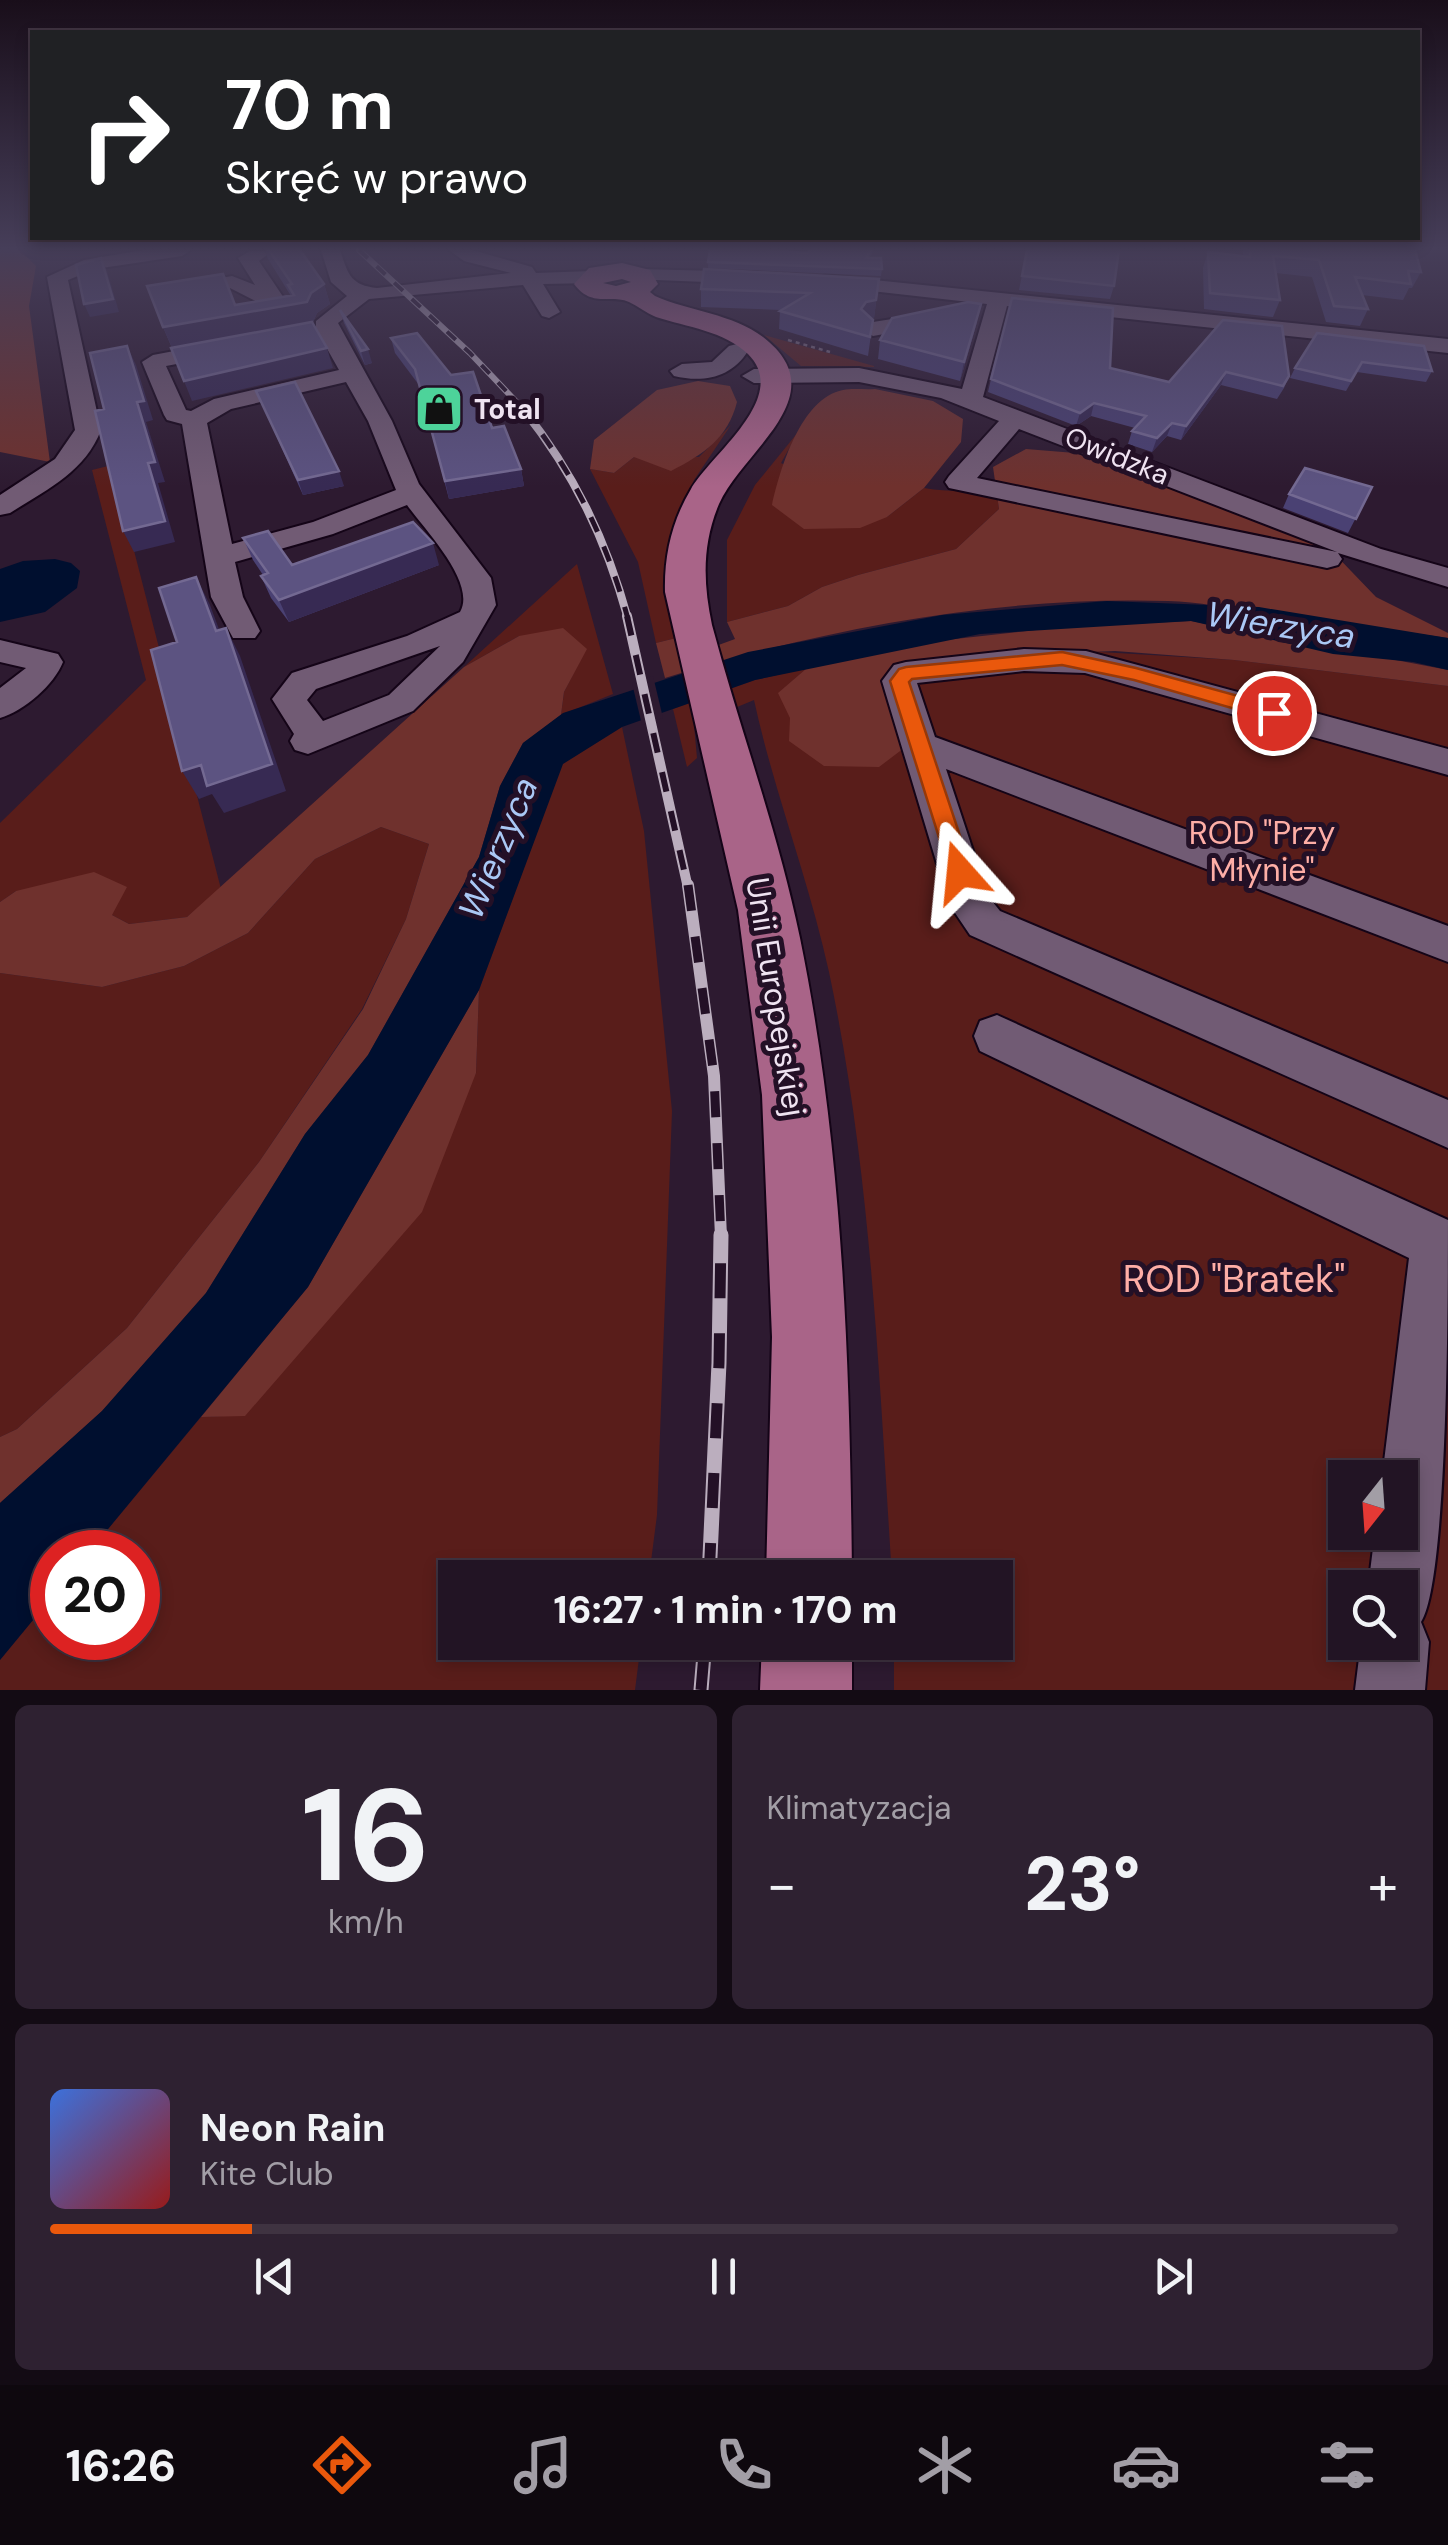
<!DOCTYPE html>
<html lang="pl">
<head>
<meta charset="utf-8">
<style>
  :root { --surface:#221424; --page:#2e2131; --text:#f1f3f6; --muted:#a29ea6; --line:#3f3341; --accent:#ea580c }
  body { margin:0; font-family:"DM Sans",sans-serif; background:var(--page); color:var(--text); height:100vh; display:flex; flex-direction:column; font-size:38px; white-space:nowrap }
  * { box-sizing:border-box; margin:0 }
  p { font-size:32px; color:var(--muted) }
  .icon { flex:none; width:55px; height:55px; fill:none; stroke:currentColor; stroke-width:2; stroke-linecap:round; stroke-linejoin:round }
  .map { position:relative; height:1690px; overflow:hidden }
  .drawer { display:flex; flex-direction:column; gap:15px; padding:15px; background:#130b14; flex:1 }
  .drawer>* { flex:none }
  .guide { position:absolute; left:30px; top:30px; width:1390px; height:210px; border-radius:0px; box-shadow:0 5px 15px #0003,0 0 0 2px var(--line); background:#202124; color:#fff; overflow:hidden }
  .needle { width:65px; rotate:197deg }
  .controls { position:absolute; left:1328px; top:1460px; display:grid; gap:20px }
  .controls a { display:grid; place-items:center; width:90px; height:90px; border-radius:0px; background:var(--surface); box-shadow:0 5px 15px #0003,0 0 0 2px var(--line); font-size:50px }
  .speed { position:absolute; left:30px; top:1530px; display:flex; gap:20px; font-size:50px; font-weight:700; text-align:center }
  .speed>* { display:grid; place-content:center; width:130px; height:130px; border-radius:50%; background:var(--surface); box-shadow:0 5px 15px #0003,0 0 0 2px var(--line); line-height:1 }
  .speed .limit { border:15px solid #d22; background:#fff; color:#111 }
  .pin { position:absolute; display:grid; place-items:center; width:85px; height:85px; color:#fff; margin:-42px; border:5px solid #fff; border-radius:50%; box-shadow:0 2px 10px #0007 }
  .me { position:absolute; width:110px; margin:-55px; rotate:342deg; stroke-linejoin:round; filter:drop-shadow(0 0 8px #0008) }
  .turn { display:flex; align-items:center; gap:35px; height:210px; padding:0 30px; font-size:45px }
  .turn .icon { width:130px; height:130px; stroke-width:2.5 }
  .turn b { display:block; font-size:70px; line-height:85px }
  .big { font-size:75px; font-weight:800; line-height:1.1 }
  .drawer .widget { flex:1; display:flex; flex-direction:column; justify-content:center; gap:15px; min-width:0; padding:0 35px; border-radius:15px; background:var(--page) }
  .drawer .dial { align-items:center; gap:0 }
  .dial b { font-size:130px; line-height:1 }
  .song { display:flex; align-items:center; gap:30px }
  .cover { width:120px; height:120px; border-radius:15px; background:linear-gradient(135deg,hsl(220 70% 55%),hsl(0 70% 35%)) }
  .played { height:10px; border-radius:5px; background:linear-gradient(90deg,var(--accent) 15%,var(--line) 15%) }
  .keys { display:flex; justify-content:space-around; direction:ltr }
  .heat { display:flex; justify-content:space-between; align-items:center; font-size:55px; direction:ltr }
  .drawer .tiles { flex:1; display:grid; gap:15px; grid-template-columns:1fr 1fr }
  .widget:last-child { grid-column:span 2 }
  .trip { position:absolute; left:438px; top:1560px; width:575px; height:100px; border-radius:0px; background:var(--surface); box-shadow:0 5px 15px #0003,0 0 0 2px var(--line); font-weight:800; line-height:100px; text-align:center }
  .menu { display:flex; height:160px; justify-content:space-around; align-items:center; background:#0e080e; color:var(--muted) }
  .menu .icon { width:70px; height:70px }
  .menu .active { color:var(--accent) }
  .menu b { font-size:45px; color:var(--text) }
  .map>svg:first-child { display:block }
  .green { fill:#591d1a; fill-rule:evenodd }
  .forest { fill:#6f312d }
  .water { fill:#000f2f }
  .pier { fill:#2d1a30 }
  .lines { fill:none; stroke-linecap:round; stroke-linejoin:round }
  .minor-casing { stroke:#140417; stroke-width:4 }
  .major-casing { stroke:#140417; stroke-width:4 }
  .path { stroke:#7d6c7f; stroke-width:2.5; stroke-dasharray:4 4; stroke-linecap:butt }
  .minor { fill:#715b74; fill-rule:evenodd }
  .major { fill:#a96488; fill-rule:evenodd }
  .rail-far4-casing { stroke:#bbaebe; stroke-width:6 }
  .rail-far3-casing { stroke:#bbaebe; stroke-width:8 }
  .rail-far2-casing { stroke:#bbaebe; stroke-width:10 }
  .rail-far1-casing { stroke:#bbaebe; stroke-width:12 }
  .rail-casing { stroke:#bbaebe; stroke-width:15 }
  .rail-far4 { stroke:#231026; stroke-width:4; stroke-dasharray:12; stroke-linecap:butt }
  .rail-far3 { stroke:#231026; stroke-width:5; stroke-dasharray:16; stroke-linecap:butt }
  .rail-far2 { stroke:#231026; stroke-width:6; stroke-dasharray:20; stroke-linecap:butt }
  .rail-far1 { stroke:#231026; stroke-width:9; stroke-dasharray:26; stroke-linecap:butt }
  .rail { stroke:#231026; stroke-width:11; stroke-dasharray:35; stroke-linecap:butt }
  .wall { fill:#4a4173 }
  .shaded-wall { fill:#372a53 }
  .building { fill:#5c5381; stroke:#736992; stroke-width:2.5 }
  .route { fill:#ea580c; stroke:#983908; stroke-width:2.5 }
  .labels { text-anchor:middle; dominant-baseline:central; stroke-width:10; stroke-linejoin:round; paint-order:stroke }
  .far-poi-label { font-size:28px; font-weight:bold; fill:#efe3f1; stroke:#231026; text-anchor:start }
  .far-street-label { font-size:28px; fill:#efe3f1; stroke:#231026 }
  .park-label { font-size:32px; fill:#feaea6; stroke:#231026 }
  .street-label { font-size:32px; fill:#efe3f1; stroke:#231026 }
  .water-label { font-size:35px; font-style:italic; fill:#aac8f5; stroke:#231026 }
  .near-park-label { font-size:38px; fill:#feaea6; stroke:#231026 }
</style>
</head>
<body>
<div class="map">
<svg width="1448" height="1690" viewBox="0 0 1448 1690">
  <rect width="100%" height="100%" fill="#2d1a30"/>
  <path class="green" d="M764,335L874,366V367L801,366Z
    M731,425L694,480L679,518L676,638L656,643L638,562L590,469L614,473L634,457H699Z
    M799,431L781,463L887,517L924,488C950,493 973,489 997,495L999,509L956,549L858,575L822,587L788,606L727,622V540L755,485Z
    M112,465L221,889L187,917L129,924L112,915L16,891L0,902V823L146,680L92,470Z
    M577,564L613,694L561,715L564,692L586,649L519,636L464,667Z
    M1084,651L1234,660L1448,686V1690H894V1643L995,1642V1578L892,1577C879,1376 871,1170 829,972C809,880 774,792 754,700L694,725L697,758L687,767L673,709L755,680L807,668L779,693L896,711L885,674ZM1345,1478H1400V1532H1345ZM1345,1588H1400V1642H1345Z
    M622,727L644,831L672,1111L657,1515L649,1577L455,1578V1642L641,1643L635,1690H0V1660L52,1597V1638H138V1552H89L201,1417L245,1415L476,1073L479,990L562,764Z
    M381,827L429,844L406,919L362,1009L259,1162L127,1328L17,1429L0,1437V973L102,987L184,966L248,933L315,859Z"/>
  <path class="forest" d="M0,250H20L36,266L29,306L50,462L0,452Z
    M698,381L730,386L737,402C728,438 704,454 671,471L634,457L614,473L590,469L594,440L657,390Z
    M875,389L933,401L963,419L961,442L924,488L887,517L860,528L804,529L772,505C780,469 801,398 843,390C853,388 865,390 875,389Z
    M1026,449L1075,453L1327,546L1376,597L1448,633V638C1385,629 1322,620 1259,612C1229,608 1198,602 1168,601C998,596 826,628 665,678L656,643L676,638L680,659L735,639L727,622L788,606L822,587L858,575L956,549L999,509L993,467Z
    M1191,621L1448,670V686L1234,660L1115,651L1038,654L885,674L908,745L879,767L824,766L789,741L790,718L778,693L807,668L928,642L1062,627Z
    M563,628L587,649L564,692L561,715L523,743L500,786L479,857L368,1055L305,1134L206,1293L102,1411L0,1503V1437L17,1429L127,1328L259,1162L363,1009L406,919L429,844L381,827L315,859L248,933L184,966L102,987L0,973V902L16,891L94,872L127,887L112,915L129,924L187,917L464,667L519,636Z
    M479,990L476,1073L422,1212L245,1416L201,1417L308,1287Z"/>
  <path class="water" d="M55,559L71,563L80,571L77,588L45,612L0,622V569L23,561Z
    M1107,601L1259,607L1448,638V670L1413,662L1333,654L1191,621L980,634L755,680L622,727L563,764L479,990L308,1287L89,1552H52V1597L0,1660V1503L102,1411L206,1293L305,1134L368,1055L479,857L500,786L523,743L563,713L748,652L942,615Z"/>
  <path class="pier" d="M653,676L663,718L642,725L632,683Z"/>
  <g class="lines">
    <g class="minor-casing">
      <path id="minor" d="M144,250H191L182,256L95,269L68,280L101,430C85,472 46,490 10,513L0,515V495L55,459L75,430L47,277L84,260Z
        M321,250H340C348,274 350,285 377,288L511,273L464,261L449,250H472L532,267L536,273L592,271L602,277L592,283L543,284L560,312L549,318L542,316L523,285L369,299L338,323L392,421L419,484L491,578L496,605L463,662L413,711L308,754L295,750L290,741L294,734L272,699L292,673L407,636L460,612C477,583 424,529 407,505L333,534L235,562L243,597L260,631L255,638H233L211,597L182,424L167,420L164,415L142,362L153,355L227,341L235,343L238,348L235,353L166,366L186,410L191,411L214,399L339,370L316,329V321L347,296L331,282ZM346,382L368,421L396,490L313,522L232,544L207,423L231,409ZM440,646L389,695L323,721L307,700L316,689Z
        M250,251H264L267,255L259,261L288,304L285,309H271L230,288L173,299L163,293L173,287L232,276L255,285L238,258Z
        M638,269L757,272L767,278L757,284L631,279L628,275Z
        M825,275L1448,339V353L1007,306L983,397L1381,549L1448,568V587L1338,553L1342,559L1338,565L1327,568L949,488L945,482L949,476L999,421L941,398L859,382L754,383L742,376L754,369L859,368L962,389L987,304L818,285L815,281ZM1019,429L1337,552L977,478Z
        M943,311L951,312L954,317L951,322L873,336L862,329L873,322Z
        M737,344L748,351C731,378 703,383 674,376L670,371L682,364L712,362L729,346Z
        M0,640L58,654L63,662C54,685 24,711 0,718V688L26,668L0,662Z
        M1024,649L1086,651L1448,749V775L1085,673L1024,671L917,683L935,737L1448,926V962L946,769L988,896L1000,911L1448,1100V1148L970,935L949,904L882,681L894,665L906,662Z
        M997,1015L1448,1220C1448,1288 1448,1581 1421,1622L1429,1642L1425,1690H1355L1361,1642H1400V1588H1368L1375,1532H1400V1478H1382L1409,1258L980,1051L974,1036L980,1021Z"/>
    </g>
    <g class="major-casing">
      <path id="major" d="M622,263L650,270L658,284L650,292L655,296C689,311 733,314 763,337C838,395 743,450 719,504C702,544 703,583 712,625C740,730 778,831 800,938C843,1149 850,1363 852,1578H766L772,1337L762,1095L738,910L665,592C664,555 672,521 691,489C712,453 791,397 748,354C724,331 687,327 656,317C646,313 638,306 629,302C610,294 592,308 574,284L589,268ZM622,279L631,282L616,286L603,283Z
        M762,1642H852V1690H760Z"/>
    </g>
    <path class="path" d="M778,273L802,275
      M788,340L830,352"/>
    <use href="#minor" class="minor"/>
    <use href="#major" class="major"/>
    <g class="rail-far4-casing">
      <path id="rail-far4" d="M359,250L470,353L525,411"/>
    </g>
    <g class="rail-far3-casing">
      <path id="rail-far3" d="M523,409C574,473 606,539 628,619"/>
    </g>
    <g class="rail-far2-casing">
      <path id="rail-far2" d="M627,616L688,888"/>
    </g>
    <g class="rail-far1-casing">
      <path id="rail-far1" d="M688,885L714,1076L721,1237"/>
    </g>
    <g class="rail-casing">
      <path id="rail" d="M709,1578L719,1363L721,1235
        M701,1690L705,1642"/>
    </g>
    <use href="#rail-far4" class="rail-far4"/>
    <use href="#rail-far3" class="rail-far3"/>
    <use href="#rail-far2" class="rail-far2"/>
    <use href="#rail-far1" class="rail-far1"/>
    <use href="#rail" class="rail"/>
  </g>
  <path class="wall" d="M265,250H300L324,284L330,304L317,313L313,322L172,348L163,327L235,305L291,296L268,259Z
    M810,250H874L869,258L882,269L881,276L708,268V262L808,253Z
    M1027,250L1114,286L1110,299L1019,290Z
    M1243,250H1415L1421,272L1412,288H1409L1403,300L1362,295L1368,309L1360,326L1326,322L1312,277L1276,273L1280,300L1273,317L1204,309L1203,268L1208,252L1243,256Z
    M879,279L874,318L871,319L873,320L868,356L779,329L780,311L781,310L701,307V289Z
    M340,310L372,363L365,365L344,323Z
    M1223,320L1289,376L1284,388L1277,399L1221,385L1181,440L1167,436L1152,452L1128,444L1132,431L1135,428L1091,416L1076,426L988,392L991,379L1110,368L1169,382Z
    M977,322L960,381L878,359L880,340Z
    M1317,333L1432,371L1426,382L1357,372L1346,391L1290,378L1295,368Z
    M391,338L492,428L521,469L524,486L449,499L419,385L395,353Z
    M256,391L344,486L303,495Z
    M1372,487L1348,533L1283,508L1289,494Z
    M243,538L292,565H439L289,622L271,598L261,576L263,575L253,560Z"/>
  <path class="shaded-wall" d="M101,258L107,271L119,312L90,317L84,304Z
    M879,279L874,318L864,320L861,309Z
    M324,284L330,304L317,313L313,322L172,348L163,327L311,293Z
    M981,304L977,322L960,381L964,362Z
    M127,346L136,365L153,420L146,422L165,482L158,483L175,542L134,552L123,531L148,463Z
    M327,348L333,368L192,401L184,381Z
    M368,349L372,363L365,365L361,351Z
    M1226,372L1221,385L1181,440L1186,426Z
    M1094,403L1091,416L1076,426L1080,413Z
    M1172,423L1167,436L1152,452L1157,438Z
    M521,469L524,486L449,499L445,481Z
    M339,471L344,486L303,495L298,480Z
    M433,543L439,565L289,622L279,600Z
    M196,577L210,605L230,659L216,631Z
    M226,628L240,656L286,791L224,813L212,794L199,799L182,771L201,765Z"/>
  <path class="building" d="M269,250H300L324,284L311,293L307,302L163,327L147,286L223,274L235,305L294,295L288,285L292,284Z
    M710,250H765L808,253L810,250H871L866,258H881L882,269L708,262Z
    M1027,250H1119L1114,286L1022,276Z
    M1250,250H1415L1421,272L1408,271L1411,284L1355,277L1368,309L1334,306L1319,260L1273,256L1280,300L1210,293L1208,252L1250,257Z
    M101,258L113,299L84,304L76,265Z
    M704,269L879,279L876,300L866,302L861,309L873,320L870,337L780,311L810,293L701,289Z
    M1012,298L1113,308L1110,368L1169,382L1223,320L1282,326L1289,376L1283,386L1226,372L1186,426L1172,423L1157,438L1132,431L1146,416L1094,403L1080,413L991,379Z
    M968,302L981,304L964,362L880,340L892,318Z
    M340,310L368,349L361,351Z
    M312,322L327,348L184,381L171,348Z
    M417,333L451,375L473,372L492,428L504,426L521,469L445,481L415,369L391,338Z
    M1317,333L1424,346L1432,371L1362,362L1351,381L1295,368Z
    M127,346L144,401L137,402L155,462L148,463L165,521L123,531L95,411L104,409L90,353Z
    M295,382L339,471L298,480L256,391Z
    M1305,468L1372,487L1356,519L1289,494Z
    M413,522L433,543L279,600L261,576L268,573L243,538L268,531L292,565Z
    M196,577L216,631L226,628L272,764L207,786L201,765L182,771L151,650L177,642L159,588Z"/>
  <linearGradient id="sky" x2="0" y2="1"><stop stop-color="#190e1a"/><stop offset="0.51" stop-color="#463e59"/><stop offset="1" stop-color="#463e59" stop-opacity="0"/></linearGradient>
  <rect width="1448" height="487" fill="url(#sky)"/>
  <path class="route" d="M1062,652L1136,668L1282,708L1285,713L1274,720L1134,680L1062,665L912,679L909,682L972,872L960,882L952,879L890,681L899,669L906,667Z"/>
  <defs>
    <g id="shop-square" transform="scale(2.5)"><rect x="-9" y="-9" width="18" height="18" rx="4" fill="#4dd39a" stroke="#231026"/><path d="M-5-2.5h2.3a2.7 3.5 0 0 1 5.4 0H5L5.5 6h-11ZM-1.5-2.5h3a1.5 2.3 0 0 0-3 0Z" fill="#111"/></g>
  </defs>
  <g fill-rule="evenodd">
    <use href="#shop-square" x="439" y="409"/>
  </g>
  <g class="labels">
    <g class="far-poi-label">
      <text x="474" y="409">Total</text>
    </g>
    <g class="far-street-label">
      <text transform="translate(1117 456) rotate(22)">Owidzka</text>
    </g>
    <g class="park-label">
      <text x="1262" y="833">ROD "Przy<tspan x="1262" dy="37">Młynie"</tspan></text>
    </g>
    <g class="street-label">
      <text transform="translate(776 997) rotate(81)">Unii Europejskiej</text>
    </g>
    <g class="water-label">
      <text transform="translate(1281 625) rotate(9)">Wierzyca</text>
      <text transform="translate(498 848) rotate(-67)">Wierzyca</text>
    </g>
    <g class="near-park-label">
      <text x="1234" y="1279">ROD "Bratek"</text>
    </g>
  </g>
</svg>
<div class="controls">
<a><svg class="needle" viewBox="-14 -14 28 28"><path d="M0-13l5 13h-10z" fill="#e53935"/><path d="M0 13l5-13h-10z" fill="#a29ea6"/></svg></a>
<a><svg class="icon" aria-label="search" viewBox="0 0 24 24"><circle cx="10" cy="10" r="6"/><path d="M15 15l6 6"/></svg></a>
</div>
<div class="speed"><div class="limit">20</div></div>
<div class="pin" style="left:1274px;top:713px;background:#d93025"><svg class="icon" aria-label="arrive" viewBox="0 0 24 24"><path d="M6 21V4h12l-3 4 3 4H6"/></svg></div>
<svg class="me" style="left:960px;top:872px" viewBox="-20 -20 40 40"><path d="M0-17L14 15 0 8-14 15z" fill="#ea580c" stroke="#fff" stroke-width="4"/></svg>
<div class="trip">16:27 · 1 min · 170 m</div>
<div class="guide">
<div class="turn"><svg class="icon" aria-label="right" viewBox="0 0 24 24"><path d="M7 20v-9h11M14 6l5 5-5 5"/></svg><div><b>70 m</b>Skręć w prawo</div></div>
</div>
</div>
<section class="drawer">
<div class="tiles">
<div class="widget dial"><b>16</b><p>km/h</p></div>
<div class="widget"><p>Klimatyzacja</p>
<div class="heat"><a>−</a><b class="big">23°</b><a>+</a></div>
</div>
<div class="widget">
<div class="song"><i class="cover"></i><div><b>Neon Rain</b><p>Kite Club</p></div></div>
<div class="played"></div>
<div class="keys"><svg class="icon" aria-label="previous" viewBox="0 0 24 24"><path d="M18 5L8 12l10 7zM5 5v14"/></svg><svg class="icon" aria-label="pause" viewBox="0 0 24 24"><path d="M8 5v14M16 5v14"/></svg><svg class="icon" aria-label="next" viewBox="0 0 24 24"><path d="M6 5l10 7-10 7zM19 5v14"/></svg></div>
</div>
</div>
</section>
<nav class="menu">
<b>16:26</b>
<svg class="icon active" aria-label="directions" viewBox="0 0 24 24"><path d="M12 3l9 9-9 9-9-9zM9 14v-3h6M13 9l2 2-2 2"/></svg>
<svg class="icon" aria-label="music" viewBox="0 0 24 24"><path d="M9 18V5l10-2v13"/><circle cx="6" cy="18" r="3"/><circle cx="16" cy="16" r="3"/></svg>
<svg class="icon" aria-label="phone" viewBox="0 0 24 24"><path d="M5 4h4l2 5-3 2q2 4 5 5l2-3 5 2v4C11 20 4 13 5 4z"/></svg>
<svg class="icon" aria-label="climate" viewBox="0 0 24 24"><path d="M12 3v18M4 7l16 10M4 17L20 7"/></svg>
<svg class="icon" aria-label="car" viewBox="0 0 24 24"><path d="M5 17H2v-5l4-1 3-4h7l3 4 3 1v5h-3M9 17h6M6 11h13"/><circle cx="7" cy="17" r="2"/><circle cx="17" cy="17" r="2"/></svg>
<svg class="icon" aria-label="filters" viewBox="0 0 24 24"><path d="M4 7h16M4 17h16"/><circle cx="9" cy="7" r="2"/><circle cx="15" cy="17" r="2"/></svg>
</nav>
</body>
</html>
